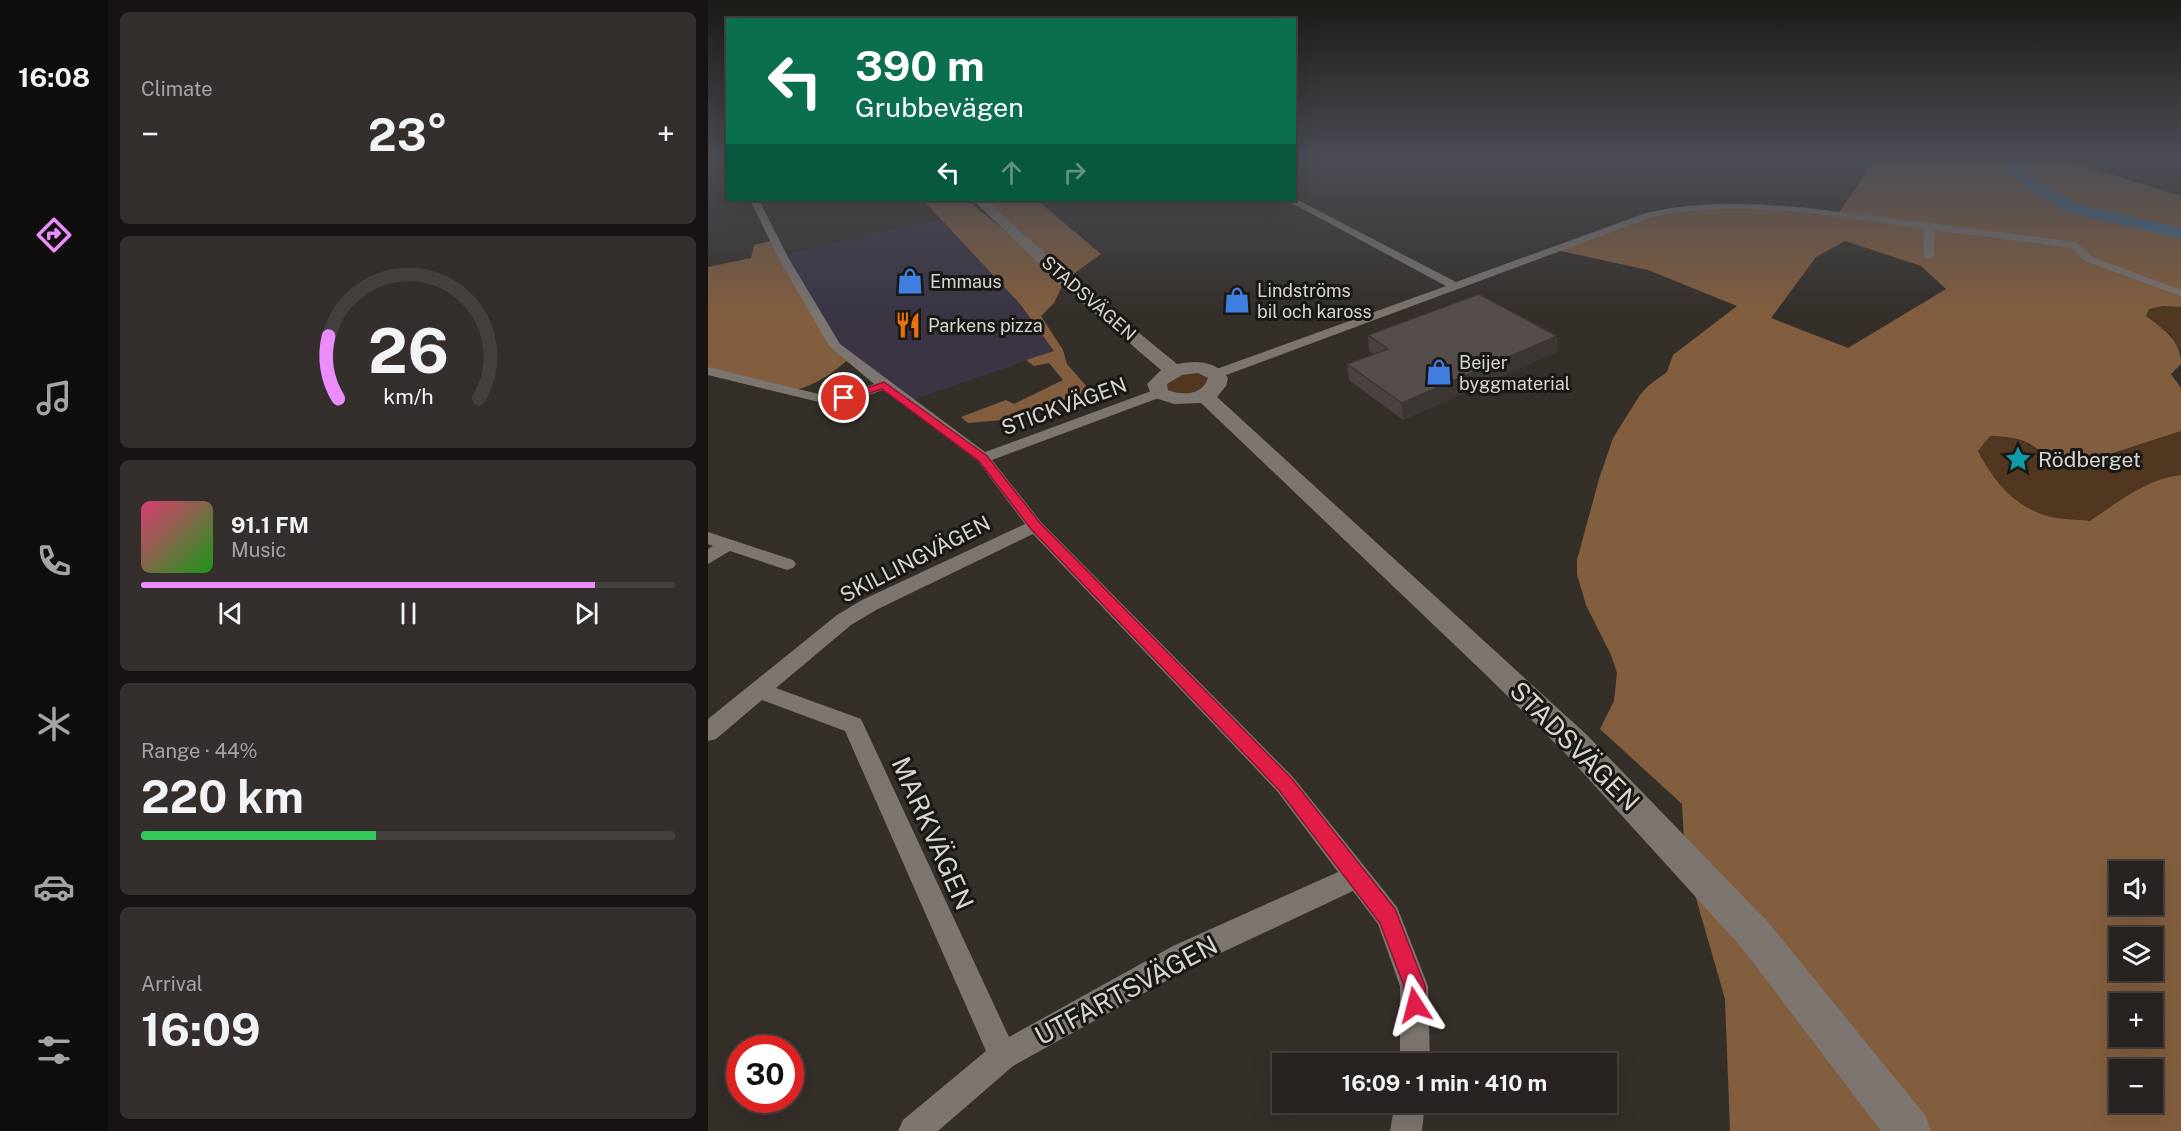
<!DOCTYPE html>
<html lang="en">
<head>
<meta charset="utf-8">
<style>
  :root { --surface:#282320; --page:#342f2d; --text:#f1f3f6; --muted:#a5a4a5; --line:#44403e; --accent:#eb8dfc }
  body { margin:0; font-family:"Public Sans",sans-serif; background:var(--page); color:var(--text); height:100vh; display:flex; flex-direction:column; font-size:22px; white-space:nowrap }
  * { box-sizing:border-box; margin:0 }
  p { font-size:20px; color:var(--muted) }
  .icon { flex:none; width:33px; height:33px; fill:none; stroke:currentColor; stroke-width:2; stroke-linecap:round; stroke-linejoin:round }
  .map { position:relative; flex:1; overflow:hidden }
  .panel { display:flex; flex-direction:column; gap:12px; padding:12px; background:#161312; width:600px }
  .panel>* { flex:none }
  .guide { position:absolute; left:18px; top:18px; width:570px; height:183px; border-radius:0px; box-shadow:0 6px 24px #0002,0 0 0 2px var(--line); background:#0b6e4f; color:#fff; overflow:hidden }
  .fabs { position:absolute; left:1401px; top:861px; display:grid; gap:12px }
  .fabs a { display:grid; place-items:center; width:54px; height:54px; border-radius:0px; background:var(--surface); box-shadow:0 6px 24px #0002,0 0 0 2px var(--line); font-size:30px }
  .speed { position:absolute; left:18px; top:1035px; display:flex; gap:12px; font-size:30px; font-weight:700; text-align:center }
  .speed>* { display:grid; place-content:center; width:78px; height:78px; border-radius:50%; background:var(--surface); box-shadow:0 6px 24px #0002,0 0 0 2px var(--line); line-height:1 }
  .speed .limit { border:9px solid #d22; background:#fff; color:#111 }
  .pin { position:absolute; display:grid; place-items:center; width:51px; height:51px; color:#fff; margin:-26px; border:3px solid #fff; border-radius:50%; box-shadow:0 2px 6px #0007 }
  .me { position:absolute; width:66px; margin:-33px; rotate:351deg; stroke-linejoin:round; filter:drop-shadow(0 0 4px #0008) }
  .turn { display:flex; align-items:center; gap:21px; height:126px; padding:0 30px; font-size:27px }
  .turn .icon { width:78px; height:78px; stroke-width:2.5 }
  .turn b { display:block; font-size:42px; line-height:51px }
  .lanes { display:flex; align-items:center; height:57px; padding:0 30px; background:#0003; justify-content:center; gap:30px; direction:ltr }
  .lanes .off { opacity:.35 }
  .big { font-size:45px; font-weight:700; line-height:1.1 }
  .panel .tile { flex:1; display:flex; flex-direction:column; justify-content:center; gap:9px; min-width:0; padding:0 21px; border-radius:9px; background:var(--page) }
  .panel .dial { align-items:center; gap:0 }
  .dial svg { height:156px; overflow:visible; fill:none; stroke:var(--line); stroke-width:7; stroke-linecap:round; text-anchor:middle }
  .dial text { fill:var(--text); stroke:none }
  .song { display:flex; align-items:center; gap:18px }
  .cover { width:72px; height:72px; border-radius:9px; background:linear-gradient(135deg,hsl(340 70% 55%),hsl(120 70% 35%)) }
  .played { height:6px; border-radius:3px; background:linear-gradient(90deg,var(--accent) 85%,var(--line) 85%) }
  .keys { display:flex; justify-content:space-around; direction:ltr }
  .heat { display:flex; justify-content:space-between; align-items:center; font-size:33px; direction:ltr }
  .charge { height:9px; border-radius:4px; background:linear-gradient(90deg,#34c759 44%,var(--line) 0) }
  .trip { position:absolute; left:564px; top:1053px; width:345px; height:60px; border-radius:0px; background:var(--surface); box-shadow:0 6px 24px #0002,0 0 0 2px var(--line); font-weight:700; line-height:60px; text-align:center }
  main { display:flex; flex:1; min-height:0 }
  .tabs { display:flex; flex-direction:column; width:108px; justify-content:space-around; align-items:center; background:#100e0d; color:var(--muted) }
  .tabs .icon { width:42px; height:42px }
  .tabs .on { color:var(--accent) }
  .tabs b { font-size:27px; color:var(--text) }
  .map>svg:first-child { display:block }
  .commercial { fill:#3a3445 }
  .green { fill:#51371f }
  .forest { fill:#835e3e; fill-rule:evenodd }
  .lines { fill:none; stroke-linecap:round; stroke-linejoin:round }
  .stream { stroke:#476c8d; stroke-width:3 }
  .river { fill:#476c8d; fill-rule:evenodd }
  .street { fill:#7c7570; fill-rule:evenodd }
  .secondary { fill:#7c7570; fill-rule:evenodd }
  .wall { fill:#494240 }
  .shaded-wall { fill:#3c3634 }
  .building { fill:#554d4b; stroke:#3c3634; stroke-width:1.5 }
  .route { fill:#e11d48; stroke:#92132f; stroke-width:1.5 }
  .labels { text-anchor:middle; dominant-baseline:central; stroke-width:6; stroke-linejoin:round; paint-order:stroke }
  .far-poi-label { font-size:18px; fill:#d8d4d1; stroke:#1a1815; text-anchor:start }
  .far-street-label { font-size:18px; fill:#d8d4d1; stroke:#1a1815 }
  .street-label { font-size:21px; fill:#d8d4d1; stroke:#1a1815 }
  .poi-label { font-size:21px; fill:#d8d4d1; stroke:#1a1815; text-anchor:start }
  .near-street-label { font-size:26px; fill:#d8d4d1; stroke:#1a1815 }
</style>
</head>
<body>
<main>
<nav class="tabs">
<b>16:08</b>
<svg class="icon on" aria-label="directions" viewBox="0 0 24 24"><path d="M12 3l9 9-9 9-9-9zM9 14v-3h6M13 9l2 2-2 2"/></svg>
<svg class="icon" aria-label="music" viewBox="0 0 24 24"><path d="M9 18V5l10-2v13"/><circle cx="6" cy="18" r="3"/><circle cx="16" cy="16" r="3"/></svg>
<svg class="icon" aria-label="phone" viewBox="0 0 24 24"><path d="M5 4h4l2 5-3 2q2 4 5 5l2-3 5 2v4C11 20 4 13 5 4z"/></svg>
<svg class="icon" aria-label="climate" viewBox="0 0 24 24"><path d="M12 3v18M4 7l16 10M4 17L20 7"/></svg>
<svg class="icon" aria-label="car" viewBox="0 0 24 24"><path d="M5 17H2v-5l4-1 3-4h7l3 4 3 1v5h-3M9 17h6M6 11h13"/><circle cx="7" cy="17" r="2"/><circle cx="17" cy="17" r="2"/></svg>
<svg class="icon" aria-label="filters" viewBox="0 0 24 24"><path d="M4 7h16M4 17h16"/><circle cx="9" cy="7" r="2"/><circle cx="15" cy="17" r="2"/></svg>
</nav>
<section class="panel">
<div class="tile"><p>Climate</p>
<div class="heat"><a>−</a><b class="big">23°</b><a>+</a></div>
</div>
<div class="tile dial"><svg viewBox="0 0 100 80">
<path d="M14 69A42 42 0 1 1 86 69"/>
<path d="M14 69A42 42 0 0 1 9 37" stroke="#eb8dfc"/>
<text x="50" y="56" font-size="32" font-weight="700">26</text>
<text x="50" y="72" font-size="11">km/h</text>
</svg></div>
<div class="tile">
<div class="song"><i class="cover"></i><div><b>91.1 FM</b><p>Music</p></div></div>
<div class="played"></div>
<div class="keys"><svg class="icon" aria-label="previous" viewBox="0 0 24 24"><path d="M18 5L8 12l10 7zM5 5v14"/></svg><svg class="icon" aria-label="pause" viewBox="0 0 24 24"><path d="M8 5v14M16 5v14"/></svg><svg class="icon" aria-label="next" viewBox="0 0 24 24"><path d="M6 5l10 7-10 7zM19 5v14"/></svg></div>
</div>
<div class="tile"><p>Range · 44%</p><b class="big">220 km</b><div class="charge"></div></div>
<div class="tile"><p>Arrival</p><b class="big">16:09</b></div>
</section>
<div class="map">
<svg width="1473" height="1131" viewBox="0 0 1473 1131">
  <rect width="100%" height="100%" fill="#352f2a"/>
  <path class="commercial" d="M233,219L312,304L346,351L198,402L127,346L74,255Z"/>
  <path class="green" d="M1455,306L1473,307V351L1462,334L1438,317L1441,309Z
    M490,371L504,379L488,394L458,393L456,381L460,377Z
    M1473,431V475C1438,479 1410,502 1383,521C1368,519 1350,520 1336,515C1304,504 1285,480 1270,451L1282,435C1310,436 1325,444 1343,464H1374Z"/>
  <path class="forest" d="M1169,157H1347L1473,196V307L1455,306L1441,309L1438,316C1456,330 1473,340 1473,364L1463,374L1473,388V431L1359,468C1338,463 1343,458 1328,448C1316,438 1297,436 1282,436L1270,451C1285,480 1304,504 1336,515C1350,520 1368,519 1382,521C1410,502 1438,479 1473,475V1131H1022L1017,999L977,860L974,804L892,729L906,701L909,673L903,655L878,605L869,574V560L891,479L905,438L932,395L941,385L959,372L965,355L1029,306L940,270L848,250L964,209L1054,208L1129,215ZM1137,241L1213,266L1238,289L1140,348L1063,318L1108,257ZM1412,872H1444V904H1412ZM1412,938H1444V970H1412ZM1412,1004H1444V1036H1412ZM1412,1070H1444V1102H1412Z
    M215,200H259L347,271L271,200H329L393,254L357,280L346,303L333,316L355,350L359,364L380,388L371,395L294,420L260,423L253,417L298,400L306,404L355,380L341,363L326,366L318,360L346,351L312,304Z
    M67,240L117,332L142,358C125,373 104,388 81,391C70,392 15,374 0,370V267L43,258L46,245Z"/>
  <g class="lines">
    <path class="stream" d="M1272,157L1306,168"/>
    <path class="river" d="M1303,157H1318L1314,167L1323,176L1369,204L1473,228V238L1357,212L1311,182L1298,168Z"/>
    <path class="street" d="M586,198L748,282L938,213C1013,195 1088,207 1164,216C1231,224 1299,233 1367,242L1385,257L1473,290V296L1377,261L1364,248L1227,230L1226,256L1221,259L1216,256L1215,241L1217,229C1127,217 1034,198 944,217L513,377H503L501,374L503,371L738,286L578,200Z
      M42,200H51L81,259L132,344L277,452L446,390H456L458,393L456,396L284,460L333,522L585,777L689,907L720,986L722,1064H692V986L670,924L645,891L485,966L305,1066L230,1131H190L195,1120L278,1051L137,731L54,700L8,739L0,741V719L129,615L154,600L317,524L270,461L175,390L146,400L115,403L0,375V367L115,395L144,392L166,384L121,346L71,259ZM325,534L569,791L630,872L465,946L301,1037L153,719L68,688L143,625L168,610Z
      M0,532L85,560L88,564L85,568L79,570L22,551L0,564V549L5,546L0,544Z
      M687,1102H717L714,1131H682Z"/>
    <path class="secondary" d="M265,200H278L363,277L469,364C489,360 508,361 520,378L518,386L509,397L879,735L1060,922L1217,1115L1223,1131H1173L1034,948L857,753L775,672L493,403L466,404L444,397L439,384L453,370L351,283ZM490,373L500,378C495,395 475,396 460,390L459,384L474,375Z"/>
  </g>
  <path class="wall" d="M660,335L849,336L848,352L695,420L641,380L639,364L666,354L661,351Z"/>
  <path class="shaded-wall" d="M849,336L848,352L695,420L694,403Z"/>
  <path class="building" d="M771,294L849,336L694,403L639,364L680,349L660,335Z"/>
  <linearGradient id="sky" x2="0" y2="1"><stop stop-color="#1d1a17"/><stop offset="0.5" stop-color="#4b4d55"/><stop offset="1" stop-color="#4b4d55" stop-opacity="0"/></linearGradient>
  <rect width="1473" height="316" fill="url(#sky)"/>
  <path class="route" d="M176,382L279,456L332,523L584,779L687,909L717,986L718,1005L715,1013L707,1016L700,1013L696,1005V986L672,923L571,790L323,529L271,461L174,389L136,401L130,398Z"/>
  <defs>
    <g id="shop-bare" transform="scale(2.07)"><path d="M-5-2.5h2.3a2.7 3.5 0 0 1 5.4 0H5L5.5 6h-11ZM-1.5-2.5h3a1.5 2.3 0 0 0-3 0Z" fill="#3f7fe0" stroke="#1a1815" stroke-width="2.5" paint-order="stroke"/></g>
    <g id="restaurant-bare" transform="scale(2.07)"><path d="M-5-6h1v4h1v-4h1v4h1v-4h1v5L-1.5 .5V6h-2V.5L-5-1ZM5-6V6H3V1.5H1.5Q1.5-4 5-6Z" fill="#e8710a" stroke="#1a1815" stroke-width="2.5" paint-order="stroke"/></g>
    <g id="sight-bare" transform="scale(2.07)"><path d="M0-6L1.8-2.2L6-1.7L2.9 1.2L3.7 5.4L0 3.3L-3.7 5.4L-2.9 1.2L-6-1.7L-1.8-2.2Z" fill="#0f9aa8" stroke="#1a1815" stroke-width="2.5" paint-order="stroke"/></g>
  </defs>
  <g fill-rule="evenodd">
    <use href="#shop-bare" x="202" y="281"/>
    <use href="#shop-bare" x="529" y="300"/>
    <use href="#restaurant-bare" x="200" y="325"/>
    <use href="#shop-bare" x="731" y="372"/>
    <use href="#sight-bare" x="1310" y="459"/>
  </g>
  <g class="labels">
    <g class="far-poi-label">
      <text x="222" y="281">Emmaus</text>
      <text x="549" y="290">Lindströms<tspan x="549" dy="21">bil och kaross</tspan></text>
      <text x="220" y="325">Parkens pizza</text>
      <text x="751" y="362">Beijer<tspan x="751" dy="21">byggmaterial</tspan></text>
    </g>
    <g class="far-street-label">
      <text transform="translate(381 298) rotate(41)">STADSVÄGEN</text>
    </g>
    <g class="street-label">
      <text transform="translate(356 406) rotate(-20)">STICKVÄGEN</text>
      <text transform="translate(207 559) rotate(-27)">SKILLINGVÄGEN</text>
    </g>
    <g class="poi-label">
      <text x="1330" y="459">Rödberget</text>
    </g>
    <g class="near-street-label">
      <text transform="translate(867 746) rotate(45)">STADSVÄGEN</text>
      <text transform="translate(225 833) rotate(66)">MARKVÄGEN</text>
      <text transform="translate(418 990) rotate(-28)">UTFARTSVÄGEN</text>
    </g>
  </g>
</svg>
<div class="fabs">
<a><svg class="icon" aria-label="sound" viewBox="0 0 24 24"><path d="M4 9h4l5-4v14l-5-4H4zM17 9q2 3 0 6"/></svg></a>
<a><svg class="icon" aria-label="layers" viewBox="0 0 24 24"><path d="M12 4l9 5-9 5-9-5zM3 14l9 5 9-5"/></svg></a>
<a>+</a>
<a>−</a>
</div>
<div class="speed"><div class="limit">30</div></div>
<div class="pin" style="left:136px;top:398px;background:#d93025"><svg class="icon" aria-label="arrive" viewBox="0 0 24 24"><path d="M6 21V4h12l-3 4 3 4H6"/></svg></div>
<svg class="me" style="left:707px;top:1005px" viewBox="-20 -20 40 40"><path d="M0-17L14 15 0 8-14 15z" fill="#e11d48" stroke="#fff" stroke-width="4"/></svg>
<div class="trip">16:09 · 1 min · 410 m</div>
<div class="guide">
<div class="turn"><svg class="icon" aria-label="left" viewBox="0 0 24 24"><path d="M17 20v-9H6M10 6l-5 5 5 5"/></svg><div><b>390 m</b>Grubbevägen</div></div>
<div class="lanes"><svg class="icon" aria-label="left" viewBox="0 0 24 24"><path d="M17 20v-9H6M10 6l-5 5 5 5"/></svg><svg class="icon off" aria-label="ahead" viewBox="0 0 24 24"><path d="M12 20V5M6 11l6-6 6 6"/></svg><svg class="icon off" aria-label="right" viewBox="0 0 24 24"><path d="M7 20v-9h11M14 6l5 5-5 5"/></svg></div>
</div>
</div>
</main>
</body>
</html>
